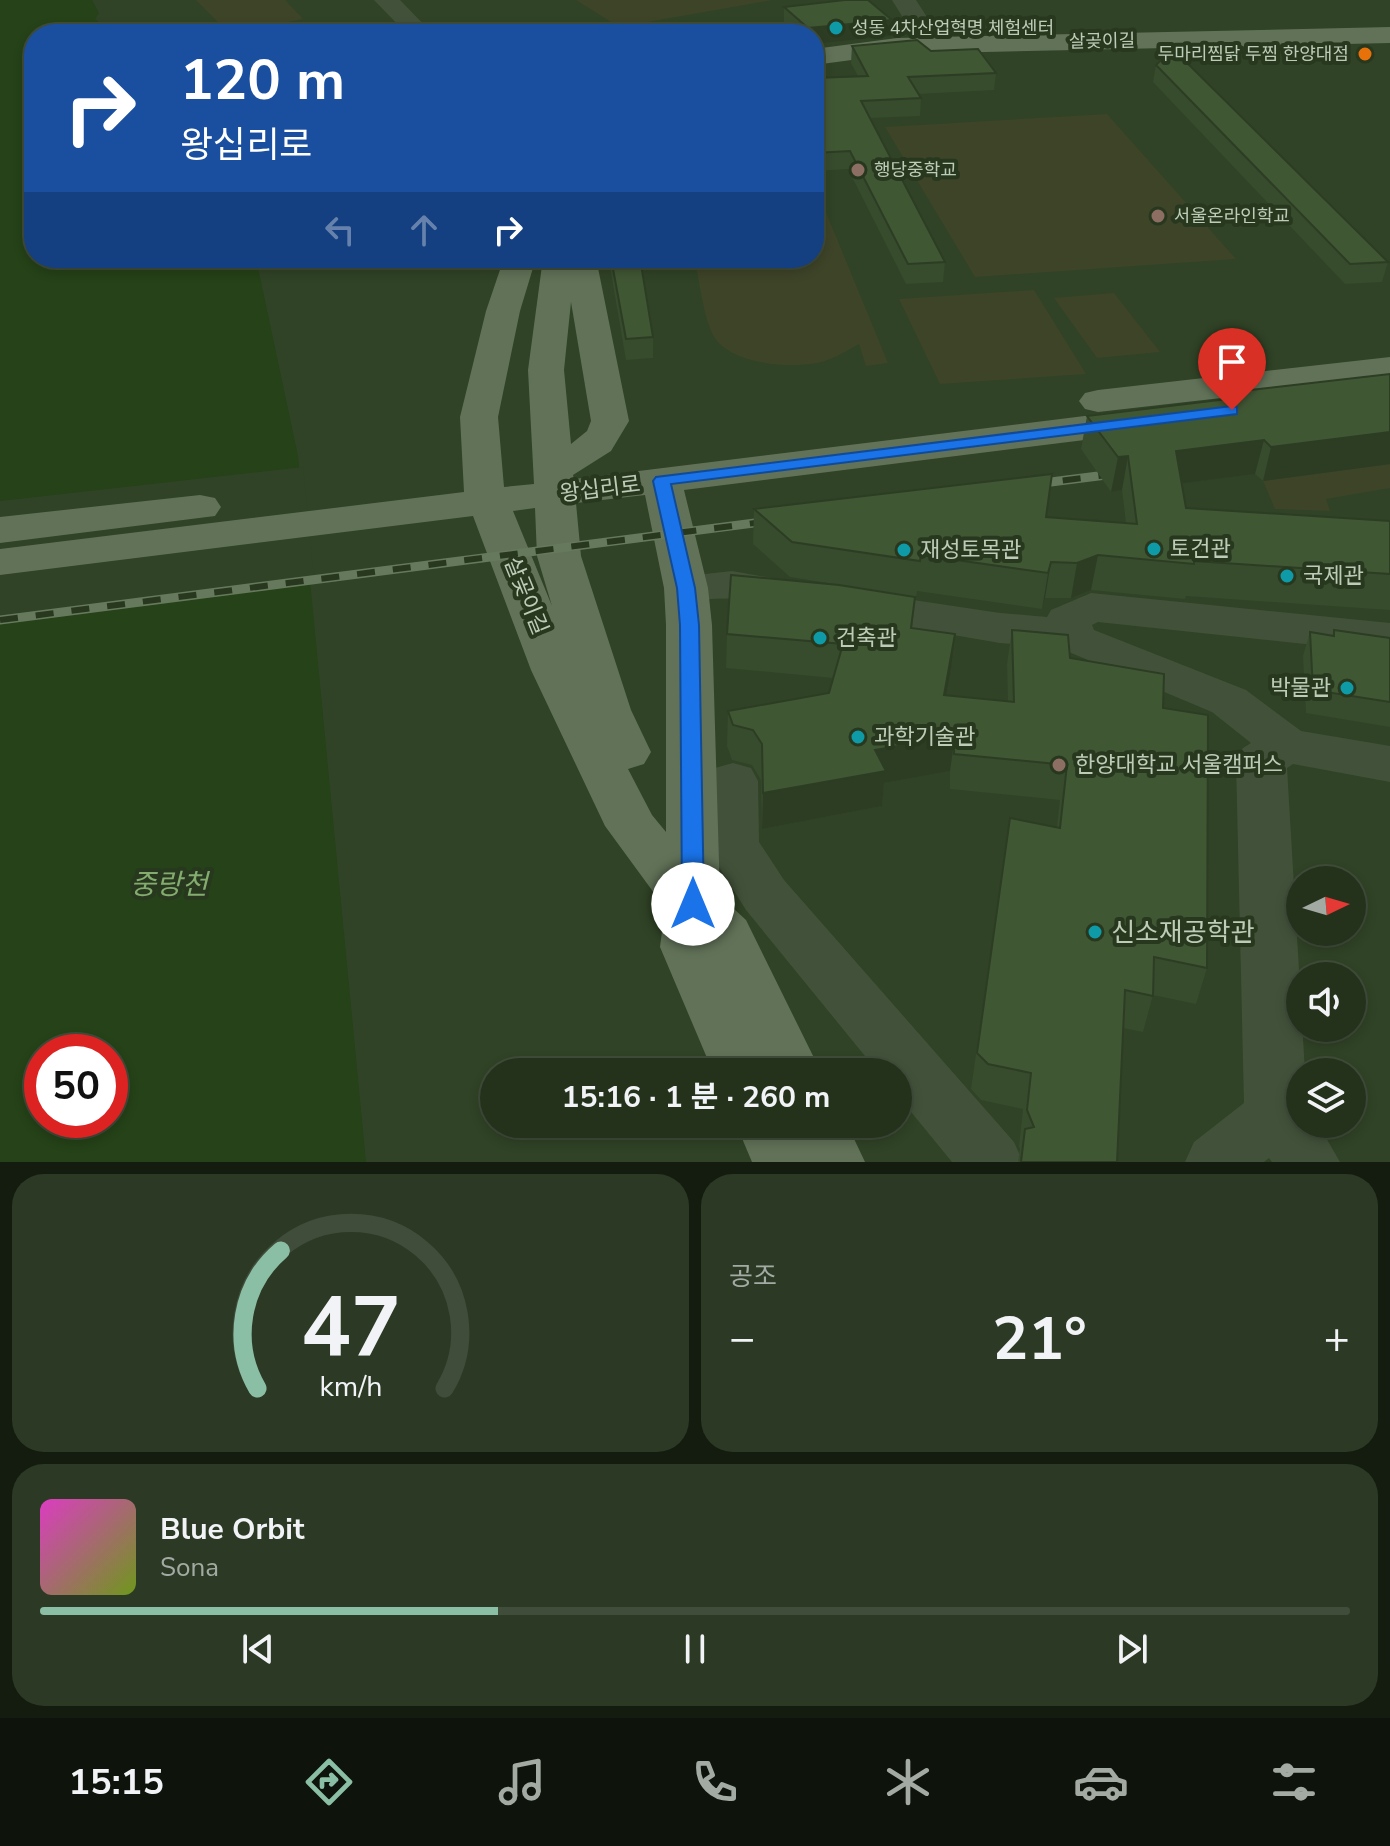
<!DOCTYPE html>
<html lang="ko">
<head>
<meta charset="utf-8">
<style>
  :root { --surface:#24321c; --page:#2c3a25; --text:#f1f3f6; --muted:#a3aaa3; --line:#414d3b; --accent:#8abfa5 }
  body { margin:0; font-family:"Nunito Sans","Noto Sans KR",sans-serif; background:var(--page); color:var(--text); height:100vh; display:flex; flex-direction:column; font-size:30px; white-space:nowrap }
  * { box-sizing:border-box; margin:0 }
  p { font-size:26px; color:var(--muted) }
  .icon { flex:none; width:44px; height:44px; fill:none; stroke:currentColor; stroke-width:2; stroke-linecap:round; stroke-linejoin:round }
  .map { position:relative; height:1162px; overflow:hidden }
  .details { display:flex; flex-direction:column; gap:12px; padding:12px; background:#141c0f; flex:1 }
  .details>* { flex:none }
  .banner { position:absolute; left:24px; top:24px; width:800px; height:244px; border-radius:32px; box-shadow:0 4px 12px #0003,0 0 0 2px var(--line); background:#1a4fa0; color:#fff; overflow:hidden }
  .needle { width:52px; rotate:85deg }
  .fabs { position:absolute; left:1286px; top:866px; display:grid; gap:16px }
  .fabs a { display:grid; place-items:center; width:80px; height:80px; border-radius:50%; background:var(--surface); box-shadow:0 4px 12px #0003,0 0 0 2px var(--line); font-size:40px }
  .speed { position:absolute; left:24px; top:1034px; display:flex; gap:16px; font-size:40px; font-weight:700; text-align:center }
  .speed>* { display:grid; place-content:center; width:104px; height:104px; border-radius:50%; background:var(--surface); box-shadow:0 4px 12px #0003,0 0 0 2px var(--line); line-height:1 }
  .speed .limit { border:12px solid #d22; background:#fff; color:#111 }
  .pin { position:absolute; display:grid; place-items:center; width:68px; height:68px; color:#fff; margin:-82px -34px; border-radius:50% 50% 50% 0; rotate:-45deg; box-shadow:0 0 8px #0007 }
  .pin .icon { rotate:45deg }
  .me { position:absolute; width:88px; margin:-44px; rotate:0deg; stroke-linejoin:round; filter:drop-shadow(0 0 6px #0008) }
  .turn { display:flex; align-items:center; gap:28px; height:168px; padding:0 24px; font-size:36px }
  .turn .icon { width:104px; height:104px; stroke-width:2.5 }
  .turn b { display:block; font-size:56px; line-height:68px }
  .lanes { display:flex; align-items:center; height:76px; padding:0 24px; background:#0003; justify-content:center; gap:40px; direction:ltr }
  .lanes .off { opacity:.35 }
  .big { font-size:60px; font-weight:700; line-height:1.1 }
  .details .widget { flex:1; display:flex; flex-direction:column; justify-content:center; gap:12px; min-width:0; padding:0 28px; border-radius:32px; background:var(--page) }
  .details .dial { align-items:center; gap:0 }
  .dial svg { height:208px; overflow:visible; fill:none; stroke:var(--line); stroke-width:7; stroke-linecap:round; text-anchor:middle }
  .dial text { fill:var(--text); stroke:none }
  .song { display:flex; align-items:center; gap:24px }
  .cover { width:96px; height:96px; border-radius:12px; background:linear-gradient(135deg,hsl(310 70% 55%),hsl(80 70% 35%)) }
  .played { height:8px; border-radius:4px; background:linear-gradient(90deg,var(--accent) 35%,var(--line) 35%) }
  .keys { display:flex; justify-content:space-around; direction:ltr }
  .heat { display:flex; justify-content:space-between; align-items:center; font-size:44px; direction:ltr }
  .details .tiles { flex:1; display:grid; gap:12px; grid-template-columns:1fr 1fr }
  .widget:last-child { grid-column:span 2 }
  .trip { position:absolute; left:480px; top:1058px; width:432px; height:80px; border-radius:40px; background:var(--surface); box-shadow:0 4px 12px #0003,0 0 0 2px var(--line); font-weight:700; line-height:80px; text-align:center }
  .dock { display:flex; height:128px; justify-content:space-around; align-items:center; background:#0e140b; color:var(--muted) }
  .dock .icon { width:56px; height:56px }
  .dock .current { color:var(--accent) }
  .dock b { font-size:36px; color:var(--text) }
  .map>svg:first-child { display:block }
  .green { fill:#3e4428 }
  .water { fill:#254218; fill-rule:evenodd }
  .pier { fill:#304326 }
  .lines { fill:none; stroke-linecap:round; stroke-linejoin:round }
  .minor { fill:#42523a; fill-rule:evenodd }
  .major { fill:#617258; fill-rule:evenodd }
  .rail-casing { stroke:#66795c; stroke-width:9 }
  .rail { stroke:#27381f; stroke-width:6; stroke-dasharray:18; stroke-linecap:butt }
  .wall { fill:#374b2d }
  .shaded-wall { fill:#2d3d24 }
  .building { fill:#405734; stroke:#2d3d24; stroke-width:2 }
  .route { fill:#1a73e8; stroke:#114b97; stroke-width:2 }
  .culture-dot { fill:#0f9aa8; stroke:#27381f; stroke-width:3 }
  .food-dot { fill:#e8710a; stroke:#27381f; stroke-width:3 }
  .education-dot { fill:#8d6e63; stroke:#27381f; stroke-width:3 }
  .labels { text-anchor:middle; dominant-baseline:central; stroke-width:8; stroke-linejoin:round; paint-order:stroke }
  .far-poi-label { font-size:18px; fill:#bdccb7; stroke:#27381f; text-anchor:start }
  .far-street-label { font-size:18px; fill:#bdccb7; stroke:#27381f }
  .street-label { font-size:22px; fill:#bdccb7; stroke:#27381f }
  .poi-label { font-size:22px; fill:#bdccb7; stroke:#27381f; text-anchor:start }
  .near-poi-label { font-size:26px; fill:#bdccb7; stroke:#27381f; text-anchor:start }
  .near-water-label { font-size:28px; font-style:italic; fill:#84ac6f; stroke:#27381f }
</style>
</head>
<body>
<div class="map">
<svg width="1390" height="1162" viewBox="0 0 1390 1162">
  <rect width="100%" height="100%" fill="#304326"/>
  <path class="green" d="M196,0H285L303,19L230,34Z
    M576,0H773L619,27Z
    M1107,114L1236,259L975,277L885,127Z
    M814,183L888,363L866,366L859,344C848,350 837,357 825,361C795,370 725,366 711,331C702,309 700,282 694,258H814Z
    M1034,290L1086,374L940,384L899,299Z
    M1114,293L1160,352L1097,358L1054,298Z
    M1390,464V488L1326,499L1330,511L1275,509L1263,481Z"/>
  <path class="water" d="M0,0H92L99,13L95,19L103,25L112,23L119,34H34V258H256L298,456L366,1162H0ZM42,1052H110V1120H42Z"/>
  <path class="pier" d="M303,467L314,579L0,617V501Z"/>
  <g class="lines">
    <path class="minor" d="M374,0H400L433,34H407Z
      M892,0H916L945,45L941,50H923Z
      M732,571L805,584L811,594L805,604C781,610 759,601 735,599C712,597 692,603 670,598L664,588L670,578Z
      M853,591L1000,613L1047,617L1051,610L1091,593L1390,623V653L1098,622L1092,625L1094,630L1246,690L1301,731L1390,746V782L1293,764L1287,768L1305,1072H1300V1124H1318L1340,1162H1272L1269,1158L1264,1162H1185L1194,1142L1244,1103L1236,760L1243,748L1251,743L1212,712L1057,647L1000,643L837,615L831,605L837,595Z
      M733,763L751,768L758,781L759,842L784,880L1014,1142L1023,1162H952L898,1096V1072H878L746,910L705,845L708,781L715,768Z"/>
    <path class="major" d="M1390,27V43L897,54L814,65V49L897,38Z
      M504,258H536L520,311L498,417L504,487L534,484L528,370L543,258H596L629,421L611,451L573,475L574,479L1141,409L1155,413L1160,421L1155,429L1141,433L684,490L708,588L712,625L720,896L746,920L821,1072H713L660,947L665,908L605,826L531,670L473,516L0,575V549L464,492L460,417L486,311ZM571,302L591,421L587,431L571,444L564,370ZM645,495L664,588L666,625V832L652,815L628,769L644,764L651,752L631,710L581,556L576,503ZM535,508L537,556L552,606L513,511Z
      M1390,357V379L1098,412L1085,409L1079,401L1085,393L1098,390Z
      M200,495L215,498L221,507L215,516L0,543V517Z
      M736,1124H847L865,1162H752Z"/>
    <g class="rail-casing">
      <path id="rail" d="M1027,485L1122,473
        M0,620L778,520"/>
    </g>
    <use href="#rail" class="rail"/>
  </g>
  <path class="wall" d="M784,7L891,36L814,44V34H796L784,23Z
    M852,46L931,51L996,73L994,90L918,94L921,98L920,116L870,118L945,262L943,282L906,284L848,169L814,171V78L858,76L851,63Z
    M1156,65L1388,262L1382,282L1345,284L1153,82Z
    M609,258H640L653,337V358L626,360L610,267Z
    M1390,374L1263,481L1255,474L1181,483L1186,508L1390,521V610L1186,596L1185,599L1091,590L1071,598H1045L1042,609L917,591L916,597L790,577L753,544L754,509L1046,517L1126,523L1122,490L1111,492L1081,449L1087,416L1223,400L1224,393Z
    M915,597L912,628L951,669L946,696L1008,701L1007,664L1012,630L1070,658L1163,708L1207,968L1196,1004L1153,995L1143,1032L1123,1028L1117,1162H1018L1020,1149L1019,1146L1023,1109L981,1100L971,1089L1010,818L1057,827L1060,800L950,789V771L884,783L882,806L762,829L761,780L752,765L732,760L727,746L728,711L829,693L833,678L726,668L727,634Z
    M1334,630L1390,638V727L1306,713L1303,656L1310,632L1332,636Z"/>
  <path class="shaded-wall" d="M892,20L891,36L814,44V34H808V28Z
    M1390,432V464L1263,481L1271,447Z
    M1264,440L1255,474L1168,485L1176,451Z
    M1128,456L1122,490L1111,492L1118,457Z
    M1098,555L1091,590L1071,598L1077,563Z
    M1051,562L1045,598L1042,609L1048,573Z
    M955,634L951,669L940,730L944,695Z
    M955,736L950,771L884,783L882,806L762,829L763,793L875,750Z"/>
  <path class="building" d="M845,0H868L892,20L808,28L784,7Z
    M917,40L931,51L978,49L996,73L908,77L921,98L861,101L945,262L908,264L850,151L814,153V118H820L814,105V78L868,76L852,46Z
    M1173,49L1388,262L1350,264L1156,65Z
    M611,258H640L653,337L626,339Z
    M1390,374V432L1271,447L1264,440L1176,451L1186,508L1390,521V574L1194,561V564L1098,555L1077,563L1051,562L1048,573L921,555L920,561L792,542L754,509L1052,474L1046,517L1137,524L1128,456L1118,457L1087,416L1228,399L1224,393Z
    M731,575L839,585L915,597L911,628L955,634L944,695L1014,702L1012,630L1068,635L1070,658L1164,674L1163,708L1208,715L1207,968L1154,957L1153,996L1125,990L1117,1162H1021L1025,1129L1034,1127L1027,1110L1031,1073L988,1064L977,1053L1010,818L1060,828L1067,765L954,754L955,736L875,750L886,771L763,793L762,744L753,730L733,725L728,711L829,693L843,644L727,634Z
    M1334,630L1390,638V702L1313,690L1310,632L1334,636Z"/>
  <path class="route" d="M1232,406L1237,407V414L671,484L695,588L699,625L704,904L701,910L693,913L685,910L682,904L680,625L677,588L653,481L656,477Z"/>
  <g class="culture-dot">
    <circle cx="836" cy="28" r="8"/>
    <circle cx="1154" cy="549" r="8"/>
    <circle cx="904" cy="550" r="8"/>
    <circle cx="1287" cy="576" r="8"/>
    <circle cx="820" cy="638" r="8"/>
    <circle cx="1347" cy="688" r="8"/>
    <circle cx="858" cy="737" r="8"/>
    <circle cx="1095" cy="932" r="8"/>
  </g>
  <circle class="food-dot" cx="1365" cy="54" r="8"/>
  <g class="education-dot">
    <circle cx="858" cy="170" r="8"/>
    <circle cx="1158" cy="216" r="8"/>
    <circle cx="1059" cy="765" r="8"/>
  </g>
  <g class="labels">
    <g class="far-poi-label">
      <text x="852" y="28">성동 4차산업혁명 체험센터</text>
      <text x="1349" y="54" text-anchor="end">두마리찜닭 두찜 한양대점</text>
      <text x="874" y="170">행당중학교</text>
      <text x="1174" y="216">서울온라인학교</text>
    </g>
    <g class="far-street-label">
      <text transform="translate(1102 41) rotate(-1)">살곶이길</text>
    </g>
    <g class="street-label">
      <text transform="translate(600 489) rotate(-7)">왕십리로</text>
      <text transform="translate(526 596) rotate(68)">살곶이길</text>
    </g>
    <g class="poi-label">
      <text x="1170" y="549">토건관</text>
      <text x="920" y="550">재성토목관</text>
      <text x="1303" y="576">국제관</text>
      <text x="836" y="638">건축관</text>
      <text x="1331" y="688" text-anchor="end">박물관</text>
      <text x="874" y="737">과학기술관</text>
      <text x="1075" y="765">한양대학교 서울캠퍼스</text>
    </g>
    <g class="near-poi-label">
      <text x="1111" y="932">신소재공학관</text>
    </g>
    <g class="near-water-label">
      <text x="169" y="885">중랑천</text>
    </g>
  </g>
</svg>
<div class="fabs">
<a><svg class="needle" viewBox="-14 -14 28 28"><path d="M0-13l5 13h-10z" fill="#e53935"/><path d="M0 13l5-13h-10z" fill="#a3aaa3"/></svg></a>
<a><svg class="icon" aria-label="sound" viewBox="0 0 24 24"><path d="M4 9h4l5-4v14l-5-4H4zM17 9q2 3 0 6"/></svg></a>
<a><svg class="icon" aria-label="layers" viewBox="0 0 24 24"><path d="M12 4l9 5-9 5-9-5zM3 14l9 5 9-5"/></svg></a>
</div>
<div class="speed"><div class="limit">50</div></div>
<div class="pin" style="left:1232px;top:410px;background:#d93025"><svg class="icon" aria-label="arrive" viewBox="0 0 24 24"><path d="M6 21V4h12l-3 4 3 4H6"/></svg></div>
<svg class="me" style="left:693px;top:904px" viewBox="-20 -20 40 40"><circle r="19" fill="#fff"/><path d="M0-13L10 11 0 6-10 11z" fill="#1a73e8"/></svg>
<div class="trip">15:16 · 1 분 · 260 m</div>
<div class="banner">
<div class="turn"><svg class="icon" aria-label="right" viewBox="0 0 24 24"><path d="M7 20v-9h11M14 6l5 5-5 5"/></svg><div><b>120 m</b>왕십리로</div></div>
<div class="lanes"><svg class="icon off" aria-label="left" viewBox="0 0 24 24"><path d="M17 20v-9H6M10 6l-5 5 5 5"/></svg><svg class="icon off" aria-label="ahead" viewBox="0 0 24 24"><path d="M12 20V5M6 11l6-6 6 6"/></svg><svg class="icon" aria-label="right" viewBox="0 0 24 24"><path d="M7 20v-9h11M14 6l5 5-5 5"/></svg></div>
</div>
</div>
<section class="details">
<div class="tiles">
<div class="widget dial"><svg viewBox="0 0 100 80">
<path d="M14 69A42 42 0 1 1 86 69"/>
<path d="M14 69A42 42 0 0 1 23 16" stroke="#8abfa5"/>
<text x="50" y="56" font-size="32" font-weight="700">47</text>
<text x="50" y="72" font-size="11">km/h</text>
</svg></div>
<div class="widget"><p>공조</p>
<div class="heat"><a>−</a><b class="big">21°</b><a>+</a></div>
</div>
<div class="widget">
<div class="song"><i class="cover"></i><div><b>Blue Orbit</b><p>Sona</p></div></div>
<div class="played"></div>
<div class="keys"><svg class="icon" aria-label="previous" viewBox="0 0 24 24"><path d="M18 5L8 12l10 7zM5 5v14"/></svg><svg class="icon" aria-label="pause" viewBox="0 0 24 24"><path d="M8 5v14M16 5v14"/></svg><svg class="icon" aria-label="next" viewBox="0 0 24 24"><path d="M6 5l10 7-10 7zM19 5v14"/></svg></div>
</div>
</div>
</section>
<nav class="dock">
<b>15:15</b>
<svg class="icon current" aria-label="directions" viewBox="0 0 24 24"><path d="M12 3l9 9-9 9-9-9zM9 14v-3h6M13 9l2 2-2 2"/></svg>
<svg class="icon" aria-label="music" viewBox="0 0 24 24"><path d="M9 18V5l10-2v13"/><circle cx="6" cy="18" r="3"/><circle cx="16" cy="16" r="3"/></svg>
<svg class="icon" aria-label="phone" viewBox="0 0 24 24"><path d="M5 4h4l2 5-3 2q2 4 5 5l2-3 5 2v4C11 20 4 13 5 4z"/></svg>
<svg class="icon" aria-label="climate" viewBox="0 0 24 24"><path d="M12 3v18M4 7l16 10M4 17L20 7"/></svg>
<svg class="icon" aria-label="car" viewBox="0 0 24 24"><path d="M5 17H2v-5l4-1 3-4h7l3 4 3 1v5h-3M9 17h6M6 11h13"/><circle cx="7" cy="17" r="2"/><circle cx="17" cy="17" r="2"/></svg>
<svg class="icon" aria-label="filters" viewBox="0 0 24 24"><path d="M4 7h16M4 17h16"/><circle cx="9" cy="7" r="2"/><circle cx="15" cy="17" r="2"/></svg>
</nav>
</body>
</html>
